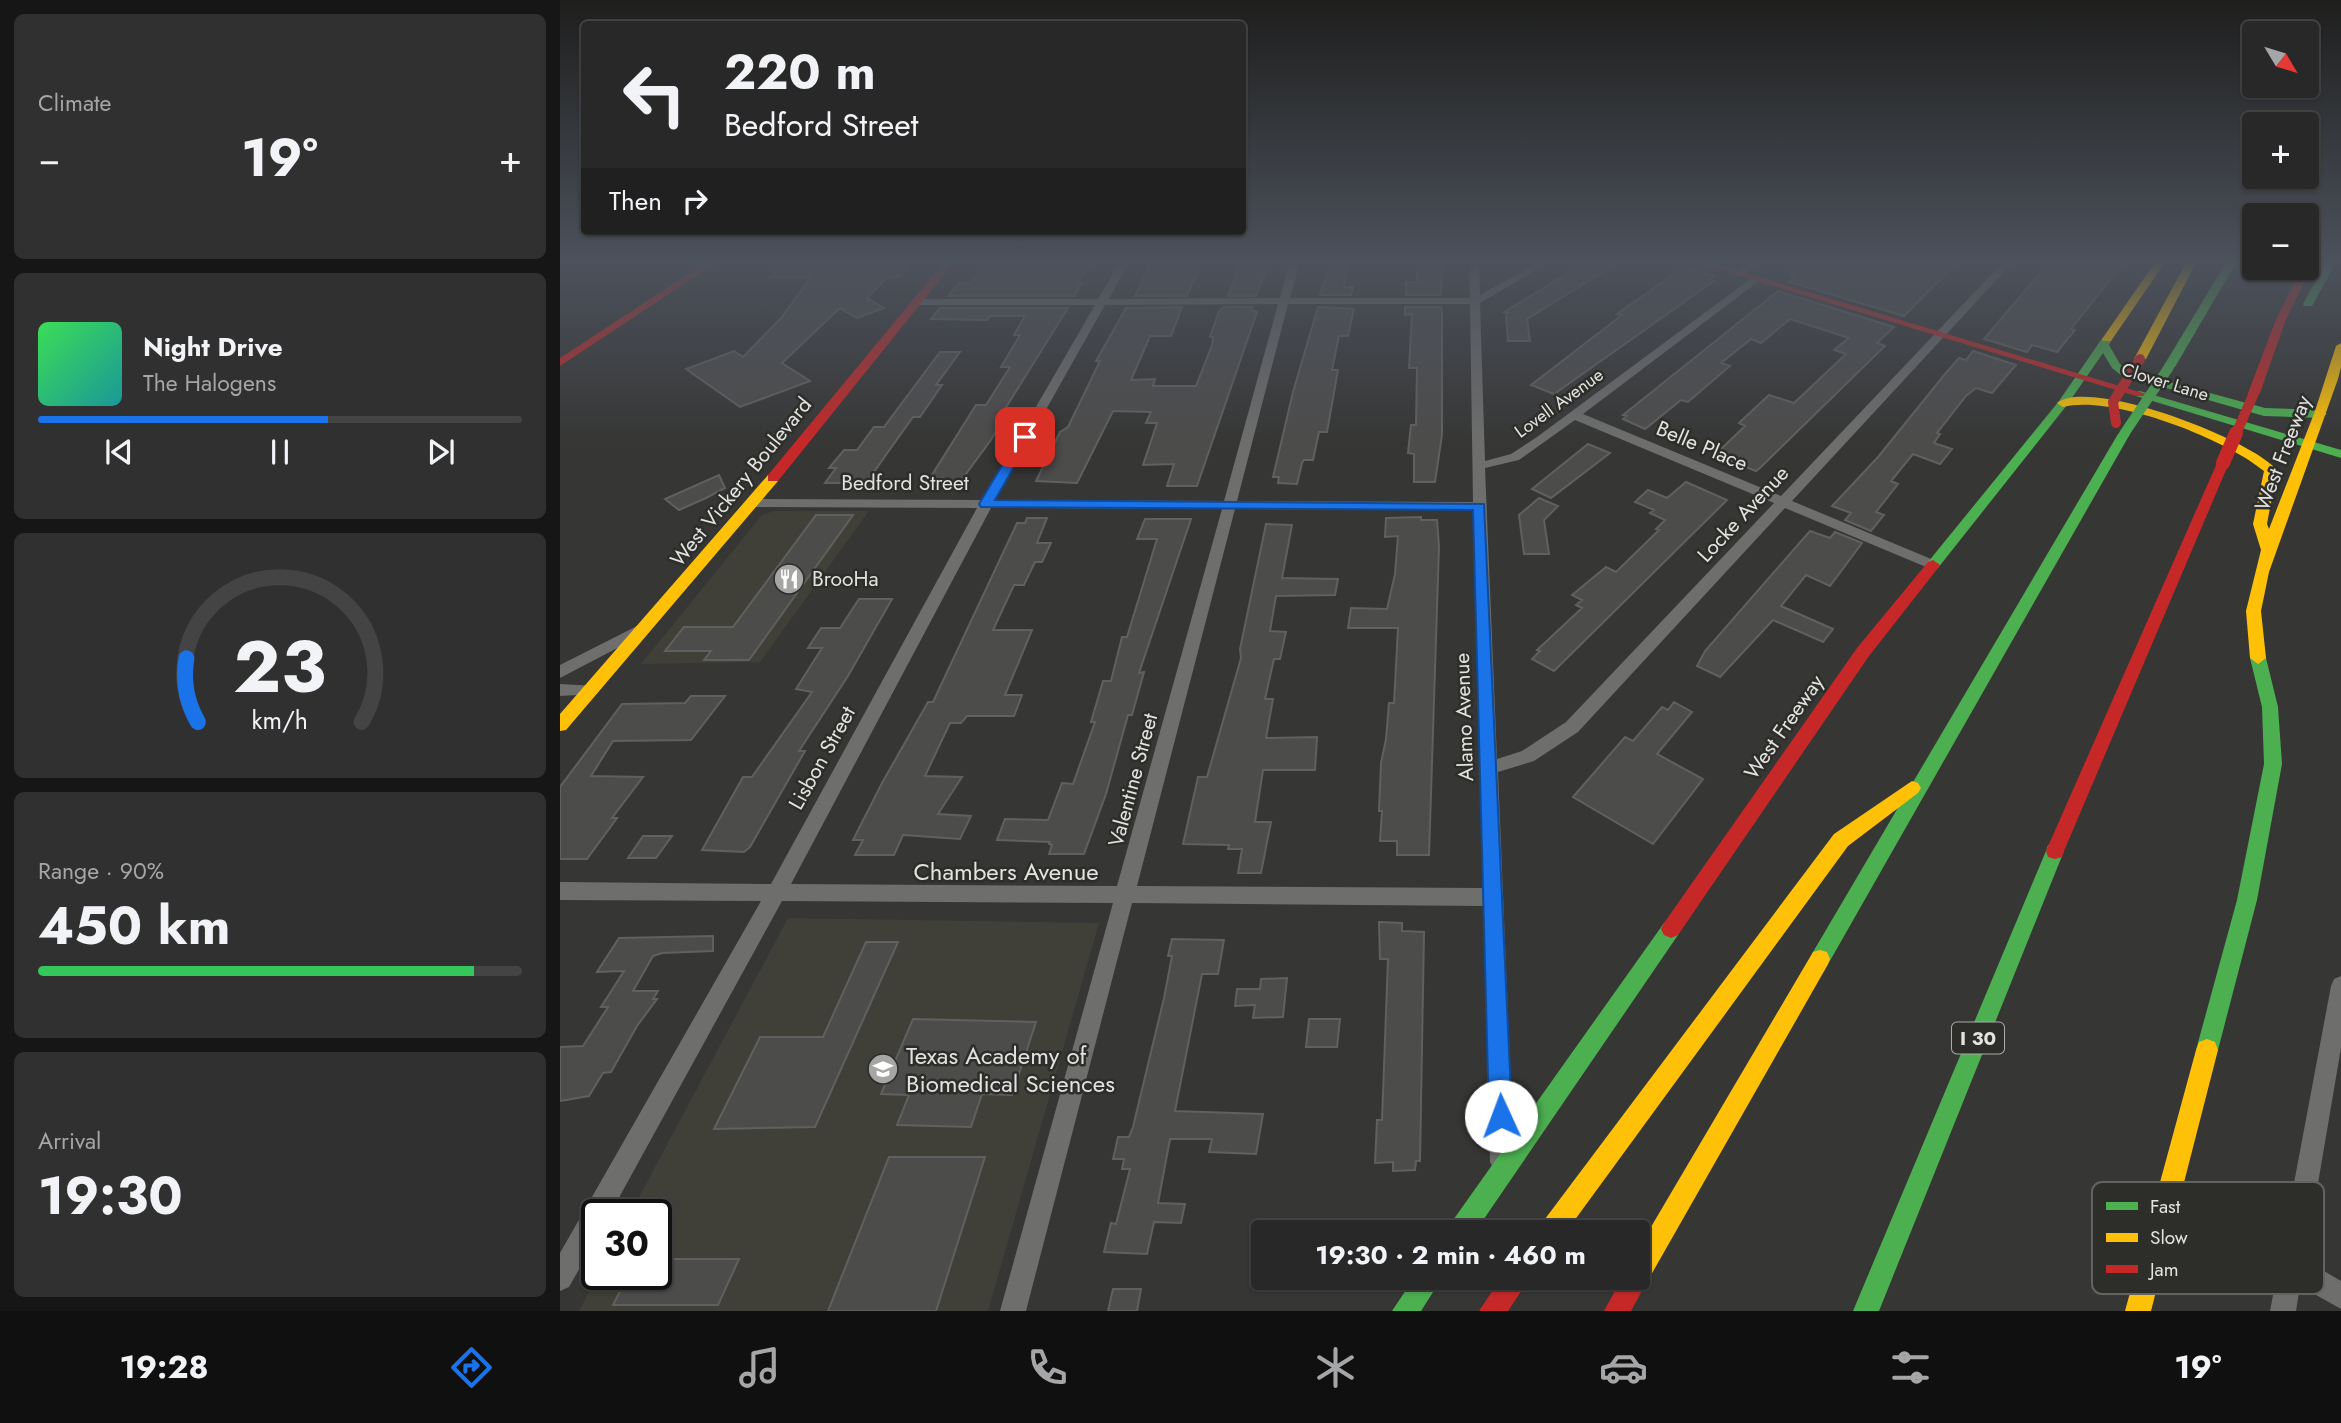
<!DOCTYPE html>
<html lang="en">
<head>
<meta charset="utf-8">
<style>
  :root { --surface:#282828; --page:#303030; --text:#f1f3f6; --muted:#a5a6a8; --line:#444445; --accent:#1a73e8 }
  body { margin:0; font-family:Jost,sans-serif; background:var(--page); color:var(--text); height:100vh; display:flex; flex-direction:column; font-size:26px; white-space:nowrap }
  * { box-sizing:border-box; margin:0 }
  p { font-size:23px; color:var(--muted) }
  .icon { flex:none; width:38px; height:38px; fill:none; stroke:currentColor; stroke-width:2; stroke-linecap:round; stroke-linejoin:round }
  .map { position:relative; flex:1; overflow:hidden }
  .panel { display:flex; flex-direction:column; gap:14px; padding:14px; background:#161616; width:560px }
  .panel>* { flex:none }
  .guide { position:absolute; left:21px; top:21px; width:665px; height:214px; border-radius:7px; box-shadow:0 2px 5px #0004,0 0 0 2px var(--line); background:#282828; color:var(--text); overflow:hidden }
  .needle { width:46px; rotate:128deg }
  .tools { position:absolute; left:1682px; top:21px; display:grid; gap:14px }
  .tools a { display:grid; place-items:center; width:77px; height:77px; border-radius:7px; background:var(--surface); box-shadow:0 2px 5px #0004,0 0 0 2px var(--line); font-size:35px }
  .speed { position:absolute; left:21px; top:1199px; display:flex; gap:14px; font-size:35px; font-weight:700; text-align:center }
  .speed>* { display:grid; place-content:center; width:91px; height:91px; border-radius:50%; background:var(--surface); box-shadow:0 2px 5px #0004,0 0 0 2px var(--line); line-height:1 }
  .speed .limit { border:4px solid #111; border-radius:10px; background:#fff; color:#111 }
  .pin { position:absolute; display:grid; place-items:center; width:60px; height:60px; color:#fff; margin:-30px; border-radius:14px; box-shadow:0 4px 10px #0006 }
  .me { position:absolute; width:77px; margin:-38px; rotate:358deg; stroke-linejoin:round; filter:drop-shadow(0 0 5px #0008) }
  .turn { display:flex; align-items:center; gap:24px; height:147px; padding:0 28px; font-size:32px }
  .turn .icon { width:91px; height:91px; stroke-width:2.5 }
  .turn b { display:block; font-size:49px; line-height:60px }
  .then { display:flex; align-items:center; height:66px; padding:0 28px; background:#0003; gap:14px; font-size:26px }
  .big { font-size:52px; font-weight:700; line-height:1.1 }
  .panel .widget { flex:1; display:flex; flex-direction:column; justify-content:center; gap:10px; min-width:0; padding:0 24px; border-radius:10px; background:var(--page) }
  .panel .dial { align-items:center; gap:0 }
  .dial svg { height:182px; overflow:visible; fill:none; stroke:var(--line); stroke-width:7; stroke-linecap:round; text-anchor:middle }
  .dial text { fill:var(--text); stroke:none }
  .song { display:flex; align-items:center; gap:21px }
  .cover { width:84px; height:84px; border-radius:10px; background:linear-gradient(135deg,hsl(130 70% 55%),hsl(180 70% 35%)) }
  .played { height:7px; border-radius:4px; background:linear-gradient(90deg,var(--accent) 60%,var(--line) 60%) }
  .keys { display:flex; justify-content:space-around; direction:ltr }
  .heat { display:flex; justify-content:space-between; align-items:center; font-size:38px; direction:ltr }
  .charge { height:10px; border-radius:5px; background:linear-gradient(90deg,#34c759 90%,var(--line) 0) }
  .trip { position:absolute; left:691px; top:1220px; width:399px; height:70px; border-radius:7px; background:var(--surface); box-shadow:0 2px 5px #0004,0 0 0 2px var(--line); font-weight:700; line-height:70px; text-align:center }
  .tabs { display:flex; height:112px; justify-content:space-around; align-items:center; background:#101010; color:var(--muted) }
  .tabs .icon { width:49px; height:49px }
  .tabs .on { color:var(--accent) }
  .tabs b { font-size:32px; color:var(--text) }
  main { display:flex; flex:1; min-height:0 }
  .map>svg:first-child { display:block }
  .built { fill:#404038 }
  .building { fill:#4c4c4b; stroke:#60605f; stroke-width:2 }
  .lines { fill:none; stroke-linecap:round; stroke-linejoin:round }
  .street { fill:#6e6e6d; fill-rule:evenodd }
  .fast { fill:#4caf50; fill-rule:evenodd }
  .slow { fill:#ffc107; fill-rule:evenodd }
  .jam { fill:#c62828; fill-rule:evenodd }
  .fast-bridge { stroke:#4caf50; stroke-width:10 }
  .jam-bridge-far1 { stroke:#c62828; stroke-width:10 }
  .jam-bridge { stroke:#c62828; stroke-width:14 }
  .route { fill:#1a73e8; stroke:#114b97; stroke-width:2 }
  .labels { text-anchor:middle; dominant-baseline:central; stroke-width:5; stroke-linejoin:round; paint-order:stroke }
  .far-street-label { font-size:18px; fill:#e2e2e1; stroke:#2d2d2a }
  .shield { fill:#2d2d2a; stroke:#acacaa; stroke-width:2 }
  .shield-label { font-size:19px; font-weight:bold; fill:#e2e2e1 }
  .street-label { font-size:21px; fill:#e2e2e1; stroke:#2d2d2a }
  .poi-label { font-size:21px; fill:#e2e2e1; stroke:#2d2d2a; text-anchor:start }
  .near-street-label { font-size:24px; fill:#e2e2e1; stroke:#2d2d2a }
  .near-poi-label { font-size:24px; fill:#e2e2e1; stroke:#2d2d2a; text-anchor:start }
  .key { fill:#2d2d2a; stroke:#636361; stroke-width:2 }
  .key-label { font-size:19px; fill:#e2e2e1 }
</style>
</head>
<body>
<main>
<section class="panel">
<div class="widget"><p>Climate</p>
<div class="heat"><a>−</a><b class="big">19°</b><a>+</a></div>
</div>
<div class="widget">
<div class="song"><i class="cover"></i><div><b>Night Drive</b><p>The Halogens</p></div></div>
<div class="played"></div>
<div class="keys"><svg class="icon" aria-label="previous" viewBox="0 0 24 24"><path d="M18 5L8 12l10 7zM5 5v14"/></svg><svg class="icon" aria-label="pause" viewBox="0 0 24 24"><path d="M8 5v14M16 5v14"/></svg><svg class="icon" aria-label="next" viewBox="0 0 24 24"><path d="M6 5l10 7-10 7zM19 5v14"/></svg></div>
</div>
<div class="widget dial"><svg viewBox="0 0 100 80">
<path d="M14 69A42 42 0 1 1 86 69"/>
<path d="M14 69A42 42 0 0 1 9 41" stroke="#1a73e8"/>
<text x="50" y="56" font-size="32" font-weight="700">23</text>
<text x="50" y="72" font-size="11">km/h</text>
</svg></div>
<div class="widget"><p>Range · 90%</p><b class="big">450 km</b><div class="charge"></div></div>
<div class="widget"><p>Arrival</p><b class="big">19:30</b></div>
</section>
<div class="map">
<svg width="1781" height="1311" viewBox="0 0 1781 1311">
  <rect width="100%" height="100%" fill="#363635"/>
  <path class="built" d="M214,511H309L200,662L81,664L202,515Z
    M228,918L539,923L428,1311H19L38,1274H96V1214H70Z"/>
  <path class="building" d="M227,261H353L339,277H327L307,298L324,308L297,318L280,308L222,363L250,381L180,407L126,369L174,351L183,357L221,318L251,277H210Z
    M426,261H532L517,283H521L515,296H388L399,283H410Z
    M592,261L641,262L627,296H575Z
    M682,261H705L702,270H706L696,296H668Z
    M772,261H788L784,287H793L791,295H760Z
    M857,261H882L881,295H846V282H857Z
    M1028,261H1061L967,319L970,341H948L946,315L948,313L944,312Z
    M1245,261H1344L1358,265L1362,261H1399L1344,316L1229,282L1235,276L1229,274Z
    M1490,261L1534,263L1546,261L1562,265L1511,329L1515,330L1497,352L1472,345L1467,352L1424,339Z
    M1124,267L1154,276L1150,279L1154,281L994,394L971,385L1062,315L1057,314Z
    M1218,291L1334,327L1317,343L1325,346L1201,467L1196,471L1155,455L1185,426L1179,423L1209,395L1234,403L1286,354L1274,350L1289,338L1230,319L1201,343L1191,339L1161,363L1170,366L1128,402L1121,400L1085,429L1063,419L1067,416L1063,415Z
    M622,307L611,336H590L571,380L595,379L593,386H636L652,345L653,337H650L659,311L664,307H692L691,310L697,312L637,486H607L614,464L583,465L597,423H586L591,412L553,411L517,483L476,481L500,432L508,427L540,361H536L566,308Z
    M758,307L794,309L788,336H779L772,370H778L767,432H759L753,460H744L742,463L737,484L718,483L719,477H713L733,392Z
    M845,307H881L882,312V435L875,482H854V454L848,453L851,425H856L857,368H849L852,314L845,315Z
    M380,308H508L445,409H449L431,440L400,482H379L382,478H370L416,405H426L450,367H441L460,335H454L465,316H430L427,320L371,319Z
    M1413,351L1456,365L1432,393L1416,388L1406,396L1377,433L1380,434L1374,443L1392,449L1380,464L1353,454L1331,481L1338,484L1316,512L1324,515L1311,531L1285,520L1291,513L1272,506L1318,457L1385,374L1399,358L1406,360Z
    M380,352H400L376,385H382L360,417H353L306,483H265L276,468H269L284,450H297L314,427H324Z
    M1028,444L1050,453L991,498L972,489Z
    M159,475L165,488L146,498L119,510L105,499Z
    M1126,482L1167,500L994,671L972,659L980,651L977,650L1022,608L1016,605L1022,600L1012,595L1046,567L1056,572L1099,530L1096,529L1105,520L1090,513L1094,510L1075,502L1088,490L1107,498Z
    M979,498L998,506L984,520L989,554H964L959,515Z
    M256,515H293L189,660H144L151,651H105L124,627H173Z
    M861,517V520H877L879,546L869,855H837V841H820L822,811H819L821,763L826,739L829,703H834L838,628H788L791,608L827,609L835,574L838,536L825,537L826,518Z
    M467,518H487L477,543H491L482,562H475L464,585H454L433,630H472L445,695H462L454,716H407L401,723H390L365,776L402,777L378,814L411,816L400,839L343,835L334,855H295L303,840H293L322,783L368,702H373L457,523H465Z
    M585,519H631L579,673L584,672L572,715H568L546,794L524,854H489L492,845L489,844L490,842L437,840L445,819L488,820L502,783L513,784L535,722H531L543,681H551L562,637H567L597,539H577Z
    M706,524L732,525L722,578L778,579L775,595L716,596L710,631L726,632L720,659H714L705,699H713L706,738L757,737L755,770H703L695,822H711L701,873H678L682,849H668L669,845L623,844L638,777H647L681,658L680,649Z
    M1250,531L1270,538L1275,532L1302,543L1270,586L1246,575L1221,606L1273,629L1263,642L1213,620L1160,677L1137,666L1145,651Z
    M299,599H332L288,676L239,751H245L190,847L184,852L142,850L183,777H192L252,692L236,689L262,648H248L261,628H280Z
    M131,696H165L131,740L53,741L31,776L83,777L52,818H57L27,859H0V787L62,704L125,703Z
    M1114,702L1132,712L1097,754L1143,779L1093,844L1013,797L1065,737L1073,741L1102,707L1108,710Z
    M83,836H112L96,858H68Z
    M819,922L842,923V931L864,932L860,1161H856L855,1170L833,1171V1162L815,1163L817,1120H822L828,959H820Z
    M153,936V951L102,953L93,956L73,991H98L93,999H97L77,1026L51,1072L43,1073L29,1096L0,1101V1047L23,1046L48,1007H41L64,971L37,972L59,938Z
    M612,939L664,940L658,974H642L615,1111L703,1114L696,1154L649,1152L652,1139H610L598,1203L625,1204L621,1223L594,1222L587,1254L544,1252L551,1223L556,1224L570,1169H562L564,1159H553L558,1137H569L573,1127L604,998L612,956H608Z
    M306,942H338L255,1127L154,1129L200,1037H263Z
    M727,978L723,1017L693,1018L695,1005L675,1006L677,989H700L701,979Z
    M353,1019L476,1022L452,1095L422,1094L411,1127L337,1125L349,1095L321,1094Z
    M749,1019H780L777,1047H746Z
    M329,1157H425L376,1311H268Z
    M96,1259H179L158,1305H53L69,1274H96Z
    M553,1289H581L577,1311H548Z"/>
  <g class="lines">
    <path class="street" d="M560,261H570L549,299L720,298L730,261H740L730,298H910L909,261H919L920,295L980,261H992L920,303L925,461L951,454L977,437L1193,277H1199V281L1023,414L1221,496L1444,261H1454L1232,501L1376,561L1378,564L1376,567H1366L1225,508L1018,732L974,761L938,772L954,1162L950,1170L942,1174L934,1170L930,1162L924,906L572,903L466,1311H440L553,903L222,901L50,1214H37V1238L9,1287L0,1291V1253L201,901L0,900V882L211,884L417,508L191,507L184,503L191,499L422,500L535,305H355L350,302L355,299H538ZM718,304L664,501L435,500L545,305ZM728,304H910L913,502L677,501ZM1015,420L1214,503L1006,722L962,751L937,759L925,468L959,460ZM431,508L662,509L557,886L231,884ZM675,509L913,510L923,888L577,886Z
      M1191,261H1202L1182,276H1176V272Z
      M81,624L89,629L86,633L0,678V665Z
      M0,684L37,686L39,690L37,694L0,696Z
      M1781,976V1048L1745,1260L1781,1281V1309L1740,1286L1736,1311H1710L1771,986L1774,979Z"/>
    <path class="fast" d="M1667,261H1677L1615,367L1605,369L1603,367Z
      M1767,261H1777L1752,306H1744L1743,304Z
      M1543,337H1551L1552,339L1549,345L1560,364L1569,371L1705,408L1761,410L1767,414L1761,418L1704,416L1561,375L1552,368L1543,353L1507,405L1378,568H1368L1366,565L1368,562L1499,401Z
      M1580,391L1781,450V458L1576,396V392Z
      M1564,430L1570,434L1267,966L1260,968L1253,966L1250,959L1253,952L1558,434Z
      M1698,652L1706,658L1718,707L1722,764L1697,900L1658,1050L1655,1058L1647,1061L1639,1058L1636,1050L1677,900L1704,764L1702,707L1690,658Z
      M1495,843L1502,845L1504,851L1319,1311H1293L1486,851L1488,845Z
      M1111,920L1118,923L1121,929L1118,935L915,1232H888L891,1223L1104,923Z
      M854,1278H882L861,1311H832Z"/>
    <path class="slow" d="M1596,261H1606L1551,341H1543L1542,339Z
      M1627,261H1637L1586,359L1576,361L1574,359Z
      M1781,343V367L1778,379L1709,572L1701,611L1706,658L1698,664L1690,658L1686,611L1701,550L1693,524L1704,471C1666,439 1552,394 1503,407L1497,403C1530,377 1691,439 1717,470L1707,524L1709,529L1755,411L1776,346Z
      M213,474L218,475V481L6,730L0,731V714L208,475Z
      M1352,781L1358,783L1361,788L1358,793L1288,846L1006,1232H979L982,1223L1274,834Z
      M1260,950L1267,952L1270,959L1267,966L1087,1282L1078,1286L1069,1282L1067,1278H1078V1249L1253,952Z
      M1647,1039L1655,1042L1658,1050L1591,1311H1565L1636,1050L1639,1042Z"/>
    <path class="jam" d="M148,261H159L0,366V358Z
      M385,261H395L218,481H208V475Z
      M1131,261H1146L1586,394L1584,396H1576Z
      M1746,265L1751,268L1725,322L1700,393L1694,396L1690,395L1688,393L1715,322L1741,268H1746Z
      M1663,459L1669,463L1504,851L1502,857L1495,859L1488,857L1486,851L1657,463Z
      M1373,560L1380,565L1378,568L1309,656L1118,935L1111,938L1104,935L1101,929L1104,923L1297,648L1368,562Z
      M1078,1266L1085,1269L1089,1278L1071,1311H1044L1062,1278H1078Z
      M941,1278H970L948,1311H919Z"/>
    <path class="fast-bridge" d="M1564,434L1609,367"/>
    <path class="jam-bridge-far1" d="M1556,423L1553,402L1580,359
      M1676,434L1694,393"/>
    <path class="jam-bridge" d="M1663,463L1676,433"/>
  </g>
  <linearGradient id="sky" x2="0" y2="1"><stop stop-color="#1e1e1d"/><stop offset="0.59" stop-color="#4c525c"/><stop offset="1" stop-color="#4c525c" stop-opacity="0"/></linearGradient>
  <rect width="1781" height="444" fill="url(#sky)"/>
  <path class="route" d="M465,433L471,437L435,500L924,504L952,1116L949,1125L941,1128L933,1125L929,1116L913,510L421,507L419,504L459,437Z"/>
  <defs>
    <g id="restaurant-disc" transform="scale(1.575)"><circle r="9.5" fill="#a6a6a5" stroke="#2d2d2a"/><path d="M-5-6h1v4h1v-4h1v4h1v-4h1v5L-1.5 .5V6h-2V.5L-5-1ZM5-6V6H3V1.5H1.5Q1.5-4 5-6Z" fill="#fff"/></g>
    <g id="school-disc" transform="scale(1.575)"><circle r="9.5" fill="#a6a6a5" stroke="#2d2d2a"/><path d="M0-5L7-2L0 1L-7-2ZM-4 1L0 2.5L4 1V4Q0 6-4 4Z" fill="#fff"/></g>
  </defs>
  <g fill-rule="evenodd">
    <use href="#restaurant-disc" x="229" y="579"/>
    <use href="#school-disc" x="323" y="1069"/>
  </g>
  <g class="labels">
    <g class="far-street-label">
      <text transform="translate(1605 382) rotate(17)">Clover Lane</text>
      <text transform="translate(999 403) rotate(-36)">Lovell Avenue</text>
    </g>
    <rect class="shield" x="1392" y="1022.5" width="52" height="31" rx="5"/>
    <g class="shield-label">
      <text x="1418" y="1038">I 30</text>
    </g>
    <g class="street-label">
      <text transform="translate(1142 446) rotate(23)">Belle Place</text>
      <text transform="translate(1723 453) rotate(-69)">West Freeway</text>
      <text transform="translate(181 482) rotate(-51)">West Vickery Boulevard</text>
      <text x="345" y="483">Bedford Street</text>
      <text transform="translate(1183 514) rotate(-47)">Locke Avenue</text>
      <text transform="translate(904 717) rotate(-92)">Alamo Avenue</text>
      <text transform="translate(1224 727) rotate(-55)">West Freeway</text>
      <text transform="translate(262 758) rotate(-61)">Lisbon Street</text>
      <text transform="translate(573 780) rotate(-75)">Valentine Street</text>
    </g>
    <g class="poi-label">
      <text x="252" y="579">BrooHa</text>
    </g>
    <g class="near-street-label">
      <text x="446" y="871">Chambers Avenue</text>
    </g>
    <g class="near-poi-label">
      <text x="346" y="1055">Texas Academy of<tspan x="346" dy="28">Biomedical Sciences</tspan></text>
    </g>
  </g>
  <rect x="1532" y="1182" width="232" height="112" rx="10" class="key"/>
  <rect x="1546" y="1202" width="32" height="8" fill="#4caf50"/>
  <rect x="1546" y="1233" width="32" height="9" fill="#ffc107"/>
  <rect x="1546" y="1265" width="32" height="8" fill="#c62828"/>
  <g class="key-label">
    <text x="1590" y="1213">Fast</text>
    <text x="1590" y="1244">Slow</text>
    <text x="1590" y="1276">Jam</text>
  </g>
</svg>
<div class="tools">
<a><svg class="needle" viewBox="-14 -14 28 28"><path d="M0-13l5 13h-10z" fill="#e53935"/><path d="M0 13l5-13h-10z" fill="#a5a6a8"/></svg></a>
<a>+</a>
<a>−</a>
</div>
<div class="speed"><div class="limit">30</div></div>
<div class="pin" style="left:465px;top:437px;background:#d93025"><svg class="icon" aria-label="arrive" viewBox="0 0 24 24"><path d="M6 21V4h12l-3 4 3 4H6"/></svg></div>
<svg class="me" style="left:941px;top:1116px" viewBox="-20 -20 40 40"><circle r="19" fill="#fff"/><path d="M0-13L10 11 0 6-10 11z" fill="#1a73e8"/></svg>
<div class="trip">19:30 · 2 min · 460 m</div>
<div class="guide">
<div class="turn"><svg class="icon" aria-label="left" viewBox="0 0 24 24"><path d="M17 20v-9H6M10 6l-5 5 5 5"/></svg><div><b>220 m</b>Bedford Street</div></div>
<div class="then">Then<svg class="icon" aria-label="right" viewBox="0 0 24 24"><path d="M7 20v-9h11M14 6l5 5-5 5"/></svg></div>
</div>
</div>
</main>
<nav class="tabs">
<b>19:28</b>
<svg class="icon on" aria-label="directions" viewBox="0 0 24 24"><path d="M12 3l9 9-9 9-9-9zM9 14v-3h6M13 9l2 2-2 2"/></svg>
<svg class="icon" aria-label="music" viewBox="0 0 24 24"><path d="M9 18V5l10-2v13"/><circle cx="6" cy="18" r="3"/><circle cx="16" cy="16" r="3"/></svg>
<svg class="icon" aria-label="phone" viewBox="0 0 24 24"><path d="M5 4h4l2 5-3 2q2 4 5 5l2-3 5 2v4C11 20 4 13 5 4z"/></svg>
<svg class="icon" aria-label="climate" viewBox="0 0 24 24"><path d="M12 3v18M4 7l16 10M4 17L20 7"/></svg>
<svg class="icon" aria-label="car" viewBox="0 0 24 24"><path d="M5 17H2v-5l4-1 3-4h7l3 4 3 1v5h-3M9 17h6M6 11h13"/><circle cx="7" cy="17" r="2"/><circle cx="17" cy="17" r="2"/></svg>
<svg class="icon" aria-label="filters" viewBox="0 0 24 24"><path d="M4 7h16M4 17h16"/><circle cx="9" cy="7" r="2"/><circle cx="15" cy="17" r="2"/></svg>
<b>19°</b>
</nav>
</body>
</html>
